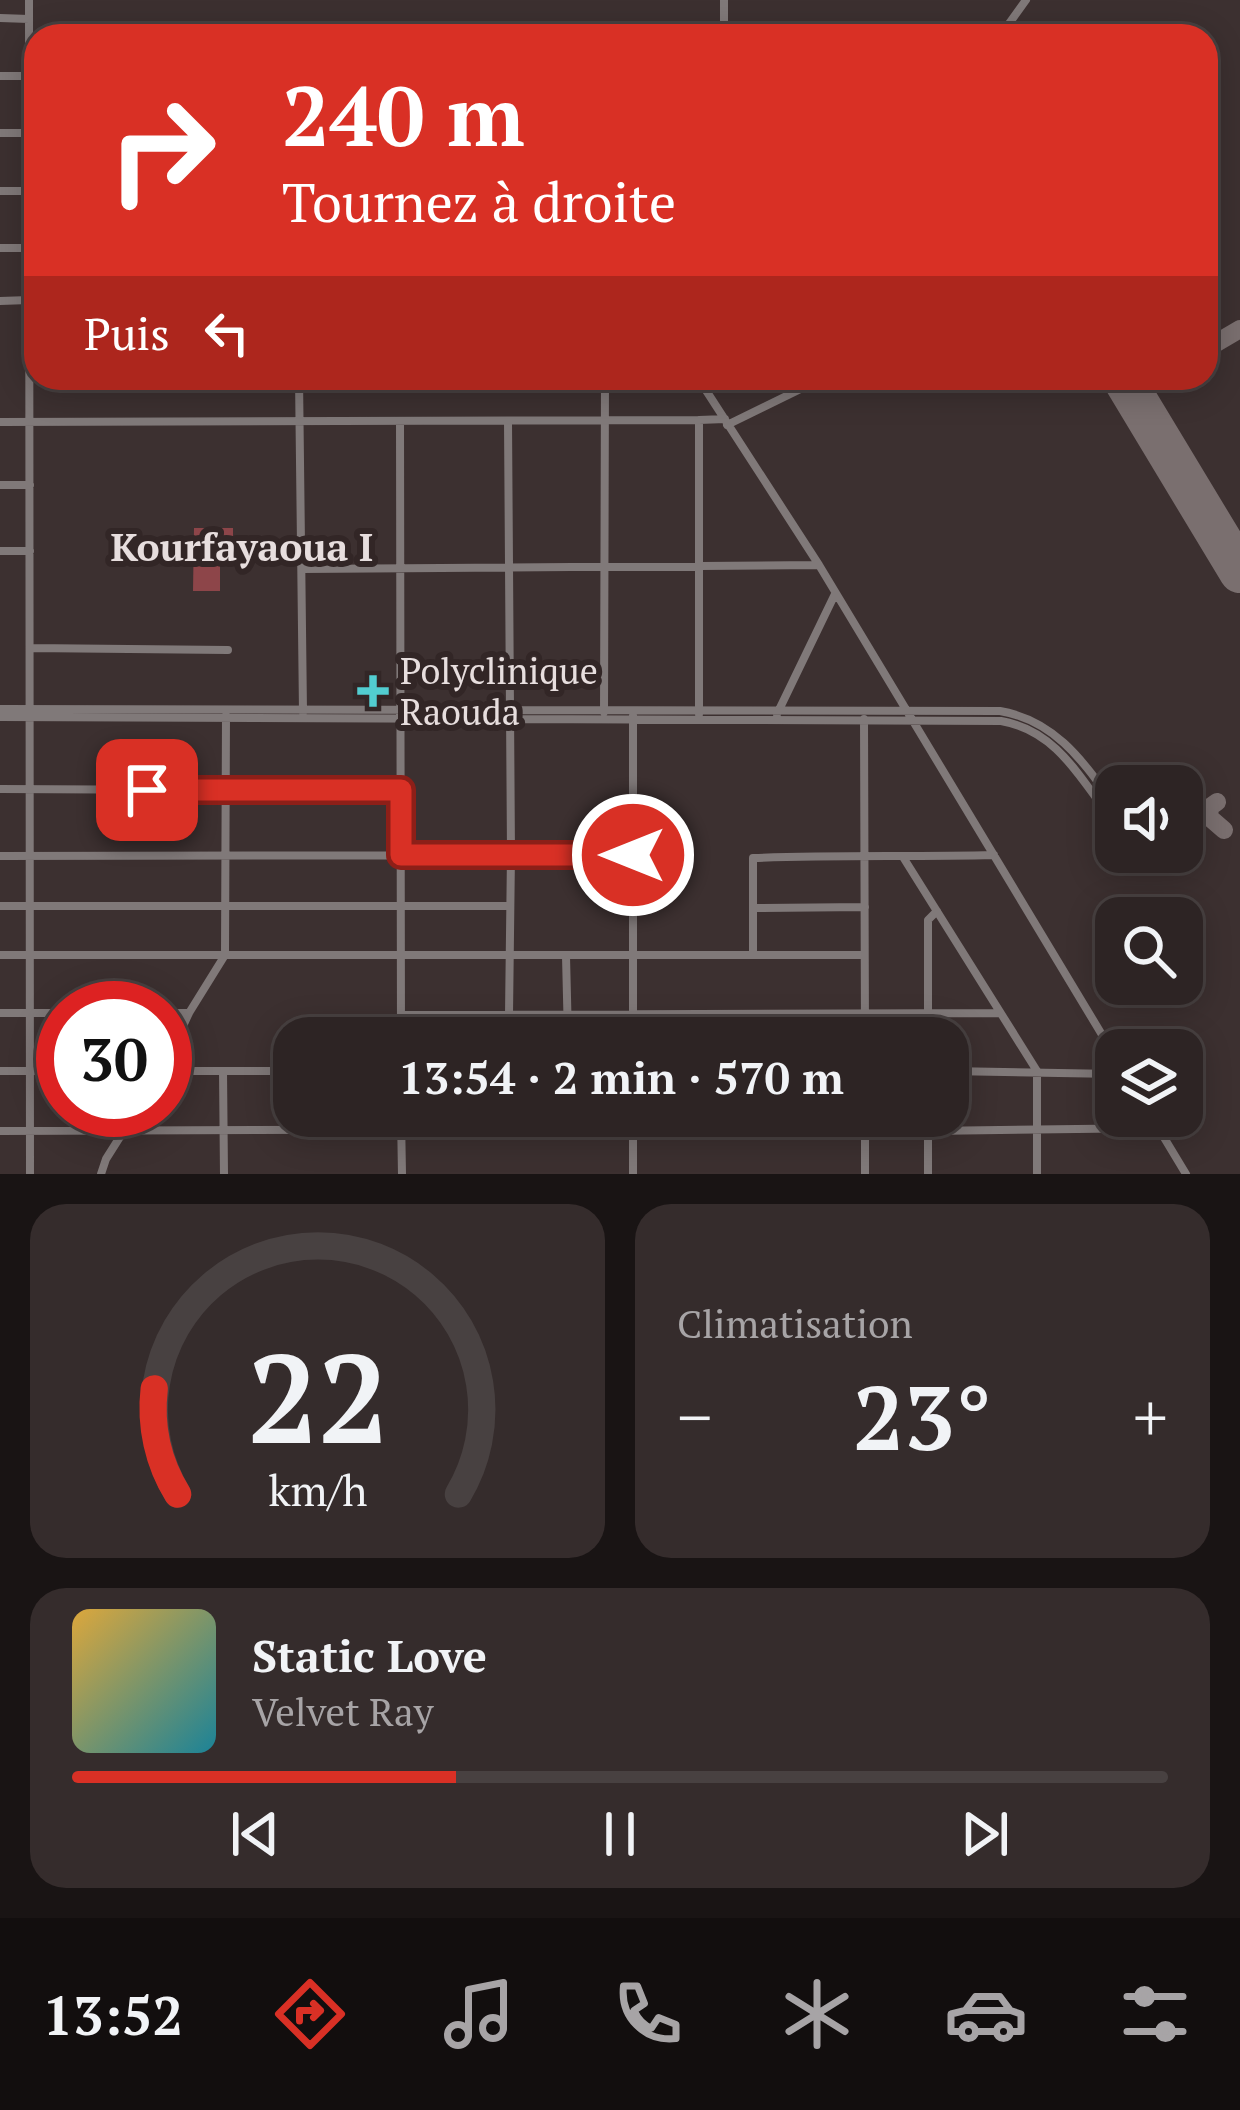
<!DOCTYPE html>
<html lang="fr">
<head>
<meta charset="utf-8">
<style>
  :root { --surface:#2d2424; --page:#352c2c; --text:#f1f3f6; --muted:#a7a4a6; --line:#484141; --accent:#d93025 }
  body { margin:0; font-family:"PT Serif",serif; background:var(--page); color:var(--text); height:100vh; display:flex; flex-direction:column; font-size:45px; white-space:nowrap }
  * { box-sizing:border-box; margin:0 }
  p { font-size:39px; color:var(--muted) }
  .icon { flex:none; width:66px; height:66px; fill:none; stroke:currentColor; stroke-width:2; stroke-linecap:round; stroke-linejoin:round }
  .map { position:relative; height:1174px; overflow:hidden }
  .drawer { display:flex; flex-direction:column; gap:30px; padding:30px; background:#191414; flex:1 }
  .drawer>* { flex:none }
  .guide { position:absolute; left:24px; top:24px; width:1194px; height:366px; border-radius:36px; box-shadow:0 6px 30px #0003,0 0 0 3px var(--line); background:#d93025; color:#fff; overflow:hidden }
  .tools { position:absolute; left:1095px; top:765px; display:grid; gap:24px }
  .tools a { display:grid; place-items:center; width:108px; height:108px; border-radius:24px; background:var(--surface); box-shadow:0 6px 30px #0003,0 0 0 3px var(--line); font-size:60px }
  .speed { position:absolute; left:36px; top:981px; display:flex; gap:24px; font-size:60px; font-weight:700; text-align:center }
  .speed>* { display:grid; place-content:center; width:156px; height:156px; border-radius:50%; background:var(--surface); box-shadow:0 6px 30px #0003,0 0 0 3px var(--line); line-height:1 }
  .speed .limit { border:18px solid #d22; background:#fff; color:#111 }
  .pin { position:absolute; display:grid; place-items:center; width:102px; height:102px; color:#fff; margin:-51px; border-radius:24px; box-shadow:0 6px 18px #0006 }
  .me { position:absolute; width:132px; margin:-66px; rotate:270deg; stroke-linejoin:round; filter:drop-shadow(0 0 9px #0008) }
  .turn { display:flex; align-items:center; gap:42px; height:252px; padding:0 60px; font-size:54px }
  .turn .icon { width:156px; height:156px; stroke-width:2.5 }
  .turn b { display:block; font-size:84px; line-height:102px }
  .then { display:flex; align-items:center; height:114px; padding:0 60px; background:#0003; gap:24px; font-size:45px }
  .big { font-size:90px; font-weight:800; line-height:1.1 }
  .drawer .widget { flex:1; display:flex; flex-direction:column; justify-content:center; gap:18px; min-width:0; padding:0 42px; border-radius:36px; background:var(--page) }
  .drawer .dial { align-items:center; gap:0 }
  .dial svg { height:312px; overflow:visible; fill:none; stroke:var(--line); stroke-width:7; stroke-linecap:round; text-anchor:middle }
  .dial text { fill:var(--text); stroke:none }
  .song { display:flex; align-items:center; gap:36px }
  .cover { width:144px; height:144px; border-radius:18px; background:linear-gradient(135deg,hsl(40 70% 55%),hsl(190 70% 35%)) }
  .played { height:12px; border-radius:6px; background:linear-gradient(90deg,var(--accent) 35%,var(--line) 35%) }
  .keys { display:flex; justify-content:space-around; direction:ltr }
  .heat { display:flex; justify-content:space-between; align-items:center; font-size:66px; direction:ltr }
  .drawer .tiles { flex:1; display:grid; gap:30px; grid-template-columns:1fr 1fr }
  .widget:last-child { grid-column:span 2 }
  .trip { position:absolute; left:273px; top:1017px; width:696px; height:120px; border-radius:36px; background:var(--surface); box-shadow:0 6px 30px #0003,0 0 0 3px var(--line); font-weight:800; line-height:120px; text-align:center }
  .menu { display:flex; height:192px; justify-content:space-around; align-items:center; background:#120e0e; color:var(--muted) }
  .menu .icon { width:84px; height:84px }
  .menu .on { color:var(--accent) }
  .menu b { font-size:54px; color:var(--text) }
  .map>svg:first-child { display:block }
  .green { fill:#8d4549 }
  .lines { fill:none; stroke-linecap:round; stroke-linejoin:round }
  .taxiway { stroke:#7a6f6f; stroke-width:18 }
  .runway { stroke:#7a6f6f; stroke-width:42 }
  .minor { stroke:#807979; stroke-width:8 }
  .route-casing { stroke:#8d1f18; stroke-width:30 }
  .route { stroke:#d93025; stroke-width:21 }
  .poi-dot { fill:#52cdd0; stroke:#322626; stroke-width:4.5 }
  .labels { text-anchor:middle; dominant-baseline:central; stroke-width:12; stroke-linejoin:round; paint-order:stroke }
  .poi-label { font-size:36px; fill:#e7dede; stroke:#322626; text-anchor:start }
  .neighbourhood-label { font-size:39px; font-weight:bold; fill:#e7dede; stroke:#322626 }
</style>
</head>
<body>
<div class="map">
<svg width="1240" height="1174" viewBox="0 0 1240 1174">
  <rect width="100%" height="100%" fill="#3c3030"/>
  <path class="green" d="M194,528H233V564L220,565V591H193Z"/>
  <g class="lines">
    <path class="taxiway" d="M1206,349L1240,329
      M1131,392L1156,378
      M1217,802L1210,807L1209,817L1224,830"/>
    <path class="runway" d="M1123,378L1240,572"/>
    <path class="minor" d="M29,0L30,1174
      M724,0V36
      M0,18L29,19
      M1000,36L1026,0
      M0,76H29
      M0,133H29
      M0,191H29
      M0,248H29
      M0,301L29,300
      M299,378L303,712
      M698,378L819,565L1116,1058
      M400,421L401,1038
      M508,421L511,854L509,1014
      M0,422L699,420
      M727,425L823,378
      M0,485H30
      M0,551H30
      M302,569L817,565
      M30,648L228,650
      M0,709L1000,711C1057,721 1084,763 1116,807
      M604,712L605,378
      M699,714V420L725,419
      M777,714L835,594
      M0,717L1001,721C1054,730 1078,774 1107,813L1112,815L1116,811
      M864,719L865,1038
      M0,789L400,791
      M0,856L633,855
      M903,857L1037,1071V1174
      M0,906H510
      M753,908L865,907
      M0,955H864
      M753,955V858C834,855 914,857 994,855
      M566,956L568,1038
      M0,1013H63
      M165,1013H189
      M401,1015L1000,1013
      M633,1038V716
      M928,1038V920L937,911
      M165,1065L189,1013L225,955L226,716
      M0,1071H63
      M165,1071H294
      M223,1071L224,1174
      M948,1071L1116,1074
      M401,1116L402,1174
      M533,1116L538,1129
      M633,1116V1174
      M865,1116V1174
      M928,1116V1174
      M1151,1116L1186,1174
      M0,1131L865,1128
      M928,1131L1158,1128
      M101,1174L106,1159L137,1110"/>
  </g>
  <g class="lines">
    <g class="route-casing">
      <path id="route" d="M147,790H401V855H633"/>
    </g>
    <use href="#route" class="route"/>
  </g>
  <path class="poi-dot" d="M367 673h12v12h12v12h-12v12h-12v-12h-12v-12h12z"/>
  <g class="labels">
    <g class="poi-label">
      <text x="400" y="670">Polyclinique<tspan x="400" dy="41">Raouda</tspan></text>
    </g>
    <g class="neighbourhood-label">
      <text x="242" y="546">Kourfayaoua I</text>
    </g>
  </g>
</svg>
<div class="tools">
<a><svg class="icon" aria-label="sound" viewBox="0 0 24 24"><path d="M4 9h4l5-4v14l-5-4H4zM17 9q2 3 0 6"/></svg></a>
<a><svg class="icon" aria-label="search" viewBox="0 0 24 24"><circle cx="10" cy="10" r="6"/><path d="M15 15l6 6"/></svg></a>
<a><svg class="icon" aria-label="layers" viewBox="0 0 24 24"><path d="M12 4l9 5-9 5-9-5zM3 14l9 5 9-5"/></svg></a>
</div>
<div class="speed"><div class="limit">30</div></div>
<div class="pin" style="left:147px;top:790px;background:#d93025"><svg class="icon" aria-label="arrive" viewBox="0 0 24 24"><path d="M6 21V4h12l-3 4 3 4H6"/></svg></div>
<svg class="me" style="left:633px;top:855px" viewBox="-20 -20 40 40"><circle r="17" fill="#d93025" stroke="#fff" stroke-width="3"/><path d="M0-11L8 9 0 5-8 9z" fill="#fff"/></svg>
<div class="trip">13:54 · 2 min · 570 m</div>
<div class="guide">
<div class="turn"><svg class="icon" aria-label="right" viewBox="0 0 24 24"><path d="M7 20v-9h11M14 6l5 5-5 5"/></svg><div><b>240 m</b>Tournez à droite</div></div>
<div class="then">Puis<svg class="icon" aria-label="left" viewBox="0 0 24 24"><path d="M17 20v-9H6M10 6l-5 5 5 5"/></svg></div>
</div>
</div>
<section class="drawer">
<div class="tiles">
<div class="widget dial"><svg viewBox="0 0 100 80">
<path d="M14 69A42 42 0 1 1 86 69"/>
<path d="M14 69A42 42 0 0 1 8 42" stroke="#d93025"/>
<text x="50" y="56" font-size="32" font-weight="700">22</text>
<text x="50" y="72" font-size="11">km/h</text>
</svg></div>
<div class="widget"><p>Climatisation</p>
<div class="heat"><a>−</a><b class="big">23°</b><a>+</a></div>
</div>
<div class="widget">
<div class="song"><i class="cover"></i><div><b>Static Love</b><p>Velvet Ray</p></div></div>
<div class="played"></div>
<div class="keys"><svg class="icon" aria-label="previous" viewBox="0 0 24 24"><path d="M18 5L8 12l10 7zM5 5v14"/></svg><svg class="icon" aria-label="pause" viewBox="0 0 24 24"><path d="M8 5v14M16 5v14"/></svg><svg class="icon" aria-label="next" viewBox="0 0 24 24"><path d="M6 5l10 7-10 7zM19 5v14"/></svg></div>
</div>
</div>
</section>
<nav class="menu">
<b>13:52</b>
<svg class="icon on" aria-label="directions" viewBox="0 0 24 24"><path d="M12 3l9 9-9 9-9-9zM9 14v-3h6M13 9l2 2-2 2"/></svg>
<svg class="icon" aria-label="music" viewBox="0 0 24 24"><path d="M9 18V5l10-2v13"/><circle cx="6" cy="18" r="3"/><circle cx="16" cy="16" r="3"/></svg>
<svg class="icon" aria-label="phone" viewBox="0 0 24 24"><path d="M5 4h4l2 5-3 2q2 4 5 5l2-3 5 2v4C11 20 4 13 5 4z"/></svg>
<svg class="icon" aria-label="climate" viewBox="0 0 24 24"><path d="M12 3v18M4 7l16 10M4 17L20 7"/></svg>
<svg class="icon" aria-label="car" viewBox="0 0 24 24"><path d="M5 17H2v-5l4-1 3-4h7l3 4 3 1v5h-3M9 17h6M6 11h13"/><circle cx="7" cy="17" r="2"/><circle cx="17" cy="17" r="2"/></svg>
<svg class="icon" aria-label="filters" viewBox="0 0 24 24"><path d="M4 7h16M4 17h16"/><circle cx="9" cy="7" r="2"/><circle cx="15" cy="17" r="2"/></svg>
</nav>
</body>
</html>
